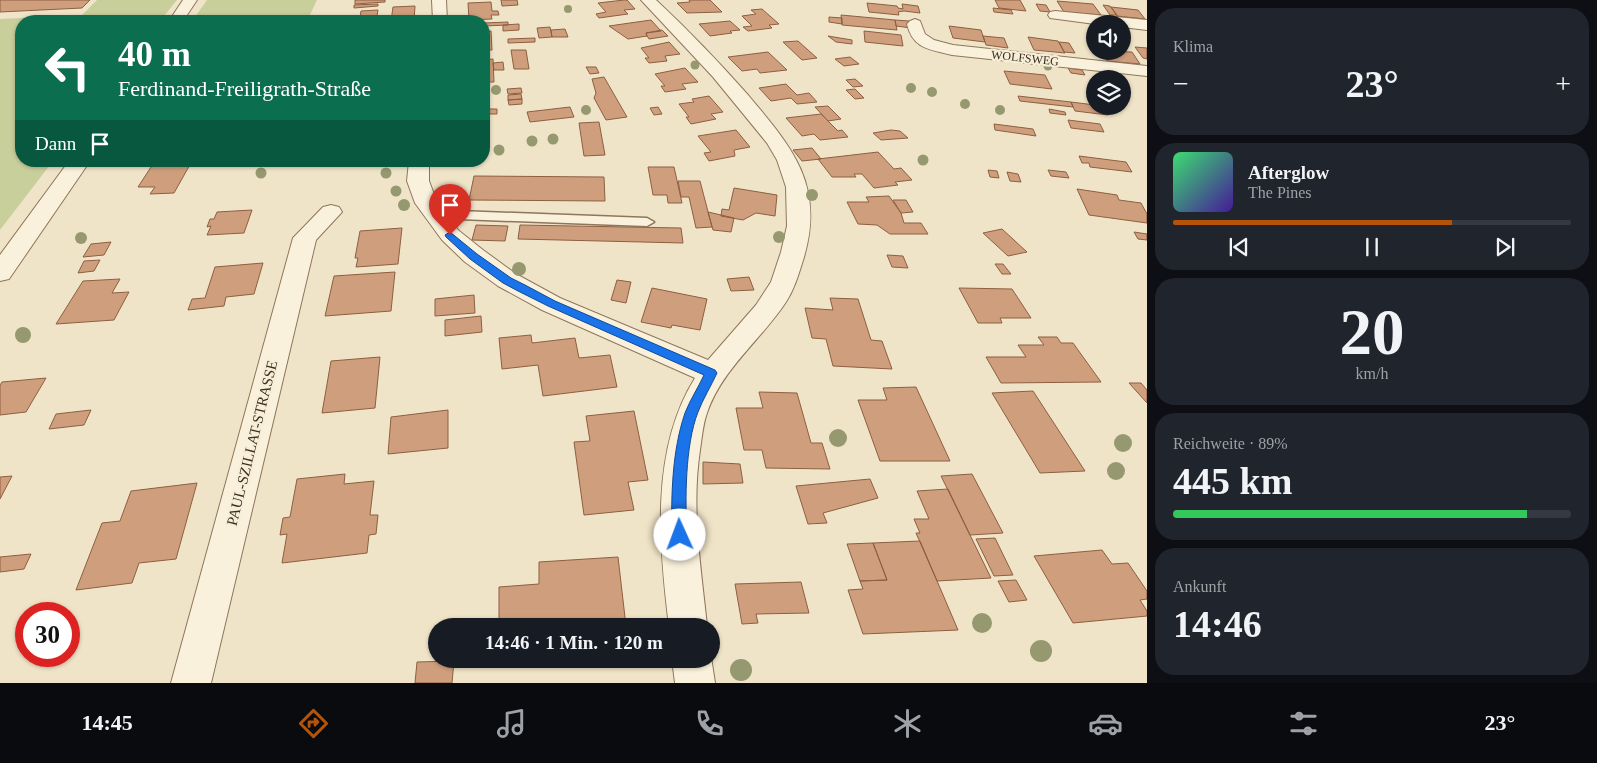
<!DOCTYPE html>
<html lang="de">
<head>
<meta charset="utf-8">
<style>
  :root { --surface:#171b24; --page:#20242c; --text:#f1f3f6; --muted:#9ea1a6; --line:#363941; --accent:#b45309 }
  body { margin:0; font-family:Georgia,serif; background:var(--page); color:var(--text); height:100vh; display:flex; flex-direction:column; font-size:19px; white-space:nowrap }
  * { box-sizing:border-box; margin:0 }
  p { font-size:16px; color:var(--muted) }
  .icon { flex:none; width:28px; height:28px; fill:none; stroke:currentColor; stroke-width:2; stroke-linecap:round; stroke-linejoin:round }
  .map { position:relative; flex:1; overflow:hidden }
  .sheet { display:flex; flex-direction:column; gap:8px; padding:8px; background:#0d0f14; width:450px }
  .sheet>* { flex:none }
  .hud { position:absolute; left:15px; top:15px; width:475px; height:152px; border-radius:20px; box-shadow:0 1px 4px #0004; background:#0b6e4f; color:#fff; overflow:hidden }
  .fabs { position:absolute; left:1086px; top:15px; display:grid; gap:10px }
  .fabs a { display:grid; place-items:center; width:45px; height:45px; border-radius:50%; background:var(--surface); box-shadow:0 1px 4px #0004; font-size:25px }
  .speed { position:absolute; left:15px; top:602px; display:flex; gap:10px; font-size:25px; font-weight:700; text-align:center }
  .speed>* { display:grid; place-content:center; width:65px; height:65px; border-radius:50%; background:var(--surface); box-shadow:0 1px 4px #0004; line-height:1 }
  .speed .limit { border:8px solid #d22; background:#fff; color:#111 }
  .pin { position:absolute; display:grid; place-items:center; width:42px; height:42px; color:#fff; margin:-51px -21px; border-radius:50% 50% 50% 0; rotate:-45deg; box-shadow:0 0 5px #0007 }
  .pin .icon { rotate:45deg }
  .me { position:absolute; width:55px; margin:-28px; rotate:358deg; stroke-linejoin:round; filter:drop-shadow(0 0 4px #0008) }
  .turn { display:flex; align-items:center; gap:18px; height:105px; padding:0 20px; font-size:22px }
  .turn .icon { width:65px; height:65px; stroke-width:2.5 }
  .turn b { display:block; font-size:35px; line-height:42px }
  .then { display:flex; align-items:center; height:48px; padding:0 20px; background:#0003; gap:10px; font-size:19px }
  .big { font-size:38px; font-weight:700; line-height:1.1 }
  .sheet .widget { flex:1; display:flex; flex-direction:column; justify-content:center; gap:8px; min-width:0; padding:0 18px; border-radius:20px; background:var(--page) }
  .sheet .dial { align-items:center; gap:0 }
  .dial b { font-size:65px; line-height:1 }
  .song { display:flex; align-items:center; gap:15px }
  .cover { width:60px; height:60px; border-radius:8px; background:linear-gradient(135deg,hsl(140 70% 55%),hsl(260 70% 35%)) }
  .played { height:5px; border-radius:2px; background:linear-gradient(90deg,var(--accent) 70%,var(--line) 70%) }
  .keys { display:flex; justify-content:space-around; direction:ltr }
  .heat { display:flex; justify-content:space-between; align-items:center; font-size:28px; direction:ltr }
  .charge { height:8px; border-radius:4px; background:linear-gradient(90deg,#34c759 89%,var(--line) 0) }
  .trip { position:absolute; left:428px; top:618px; width:292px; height:50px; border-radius:25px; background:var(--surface); box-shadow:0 1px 4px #0004; font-weight:700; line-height:50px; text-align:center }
  .dock { display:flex; height:80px; justify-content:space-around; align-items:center; background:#090b0e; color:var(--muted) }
  .dock .icon { width:35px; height:35px }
  .dock .selected { color:var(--accent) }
  .dock b { font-size:22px; color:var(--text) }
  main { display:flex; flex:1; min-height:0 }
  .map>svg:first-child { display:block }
  .green { fill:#c9cf9b }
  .building { fill:#cf9f7d; stroke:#8d5f41 }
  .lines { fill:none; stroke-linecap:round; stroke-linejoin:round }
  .service-casing { stroke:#8d765c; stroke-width:3 }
  .minor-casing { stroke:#8d765c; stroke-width:2 }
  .tertiary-casing { stroke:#8d765c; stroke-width:2 }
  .service { fill:#faf1dc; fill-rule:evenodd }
  .minor { fill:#faf1dc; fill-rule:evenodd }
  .tertiary { fill:#faf1dc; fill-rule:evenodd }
  .tree { fill:#96986f }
  .route { fill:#1a73e8; stroke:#114b97 }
  .labels { text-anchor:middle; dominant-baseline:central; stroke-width:4.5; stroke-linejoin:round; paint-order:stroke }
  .far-street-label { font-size:12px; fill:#3d2e20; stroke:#f7eed8 }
  .street-label { font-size:15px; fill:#3d2e20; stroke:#f7eed8 }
</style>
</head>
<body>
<main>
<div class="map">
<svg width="1147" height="683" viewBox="0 0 1147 683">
  <rect width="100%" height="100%" fill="#f0e4c8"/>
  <path class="green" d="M97,0H177L160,21H21V161H53L0,230V19L82,15Z
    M207,0H317L307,21H192Z"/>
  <path class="building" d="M0,0H90L82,8L0,12Z
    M355,0H385V2L355,4Z
    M501,0H517L518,5L502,6Z
    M624,0H627L635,9L624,10L628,14L599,18L596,14L606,12L598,3Z
    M689,0H710L722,12L687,13L677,3L690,2Z
    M995,0H1020L1026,11L999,8Z
    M1057,1L1093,4L1101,15L1064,12Z
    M491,2L492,11H498L499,15H491L492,19L469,20L468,3Z
    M867,3L897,6L898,8L903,9L902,4L918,6L920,13L904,11L898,12L899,15L869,12Z
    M378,4V6L354,8V5Z
    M1036,4L1046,5L1050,12L1040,11Z
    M1103,5L1110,6L1117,15H1110Z
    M415,6L414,21H391L393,7Z
    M1111,7L1138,10L1145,19L1117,16Z
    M993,8L1011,10L1013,14L994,12Z
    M762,9L779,24L769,25L772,28L748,31L743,27L752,26L742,16L756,14L751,10Z
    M378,10L377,16L360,17L361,11Z
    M841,15L895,20L897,30L842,25Z
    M370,16L369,21H315L316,19Z
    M829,17L842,18V24L829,22Z
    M651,20L661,31L646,33L647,36L628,39L609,26Z
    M895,20L909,21L911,28L896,26Z
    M730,21L740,30L730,31L732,33L710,36L699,24Z
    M508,22V25L484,26V23Z
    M519,24V30L503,31V25Z
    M949,26L981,30L985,42L953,38Z
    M550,27L552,37L539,38L537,28Z
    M565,29L568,37H552L551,30Z
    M662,30L668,36L649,39L647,36L646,33Z
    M484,31H491L492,50H484Z
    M864,31L901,35L903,46L865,42Z
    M828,36L852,40V44L836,42Z
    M983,36L1004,38L1008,48L986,45Z
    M1028,37L1058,41L1065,53L1034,50Z
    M535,38V42L508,43V39Z
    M798,41L817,58L802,60L783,42Z
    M669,42L680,54L665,56L667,61L649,63L645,58H649L641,48Z
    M1059,42L1069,43L1075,53L1064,52Z
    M1135,47L1147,48V59L1143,58Z
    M511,50H526L529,69H514Z
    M1102,51L1132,52L1140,64L1107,61Z
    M768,52L787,70L760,73L757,69L742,71L728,57Z
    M850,57L859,64L844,66L835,59Z
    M493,59L494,82H484V60Z
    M503,62L504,70H494L493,63Z
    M586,67H596L599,73L590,74Z
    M685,68L698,82L682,84L686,89L665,92L661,86H665L655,74Z
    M1068,68L1082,70L1085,75L1071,73Z
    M1004,71L1045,75L1052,89L1010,84Z
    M604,77L627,117L606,120L594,98L596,93L592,79Z
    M855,79L863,86L853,87L846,80Z
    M786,84L797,95L809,93L817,102L797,104L791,98L771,101L759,88Z
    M521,88L522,93L508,94L507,89Z
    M855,89L864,98L855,99L846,90Z
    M521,94L522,99L508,100V95Z
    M709,96L723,112L711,114L716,119L691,124L686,117H689L679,104L694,102L692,99Z
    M1018,96L1071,102L1073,107L1020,101Z
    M522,99V104L509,105L508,100Z
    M1071,102L1103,106L1108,115L1075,111Z
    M828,106L841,119L828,121L815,107Z
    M570,107L574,117L530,122L527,112Z
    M658,107L662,114L654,115L650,108Z
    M485,109H497V114H484Z
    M1049,109L1065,112L1066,115L1050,113Z
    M821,114L838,131L842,130L848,137L820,140L814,134L802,136L786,118Z
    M1068,120L1100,124L1104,132L1071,128Z
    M599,122L605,155L584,156L579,123Z
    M994,124L1033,129L1036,136L995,130Z
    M736,130L750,147L734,150L735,156L709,161L704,153L711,152L698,136Z
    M891,130L900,131L908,138L881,140L873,133Z
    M812,148L821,159L802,161L793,150Z
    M878,152L894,169L901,168L912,180L895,182L898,185L874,188L862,174H854L856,177H832L818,159Z
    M1079,156L1126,162L1132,172L1090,167L1089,163H1082Z
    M155,161H192L174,193L150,194L155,187H138Z
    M648,167H674L682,203H668L667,195H653Z
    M988,170L997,171L999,178L990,177Z
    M1048,170L1066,172L1069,178L1051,176Z
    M1007,172L1018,174L1021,182L1010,181Z
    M474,176L604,177L605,201L469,200Z
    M678,181H700L712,227L696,228L689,197H681Z
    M734,188L777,195L775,216L756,213L743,220L721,216L722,209L729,210Z
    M1077,189L1117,195L1119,200L1141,203L1147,214V223L1089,215Z
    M889,196L901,213L904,223H921L928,234H890L877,225L858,224L847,202H869L866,197Z
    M893,200H906L913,212L901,213Z
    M252,210L244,233L207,235L211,226L207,227L210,219H214L217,212Z
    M708,212L734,218L731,232L713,230Z
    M476,225L508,226L505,241L472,240Z
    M520,225L681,228L683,243L518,239Z
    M402,228L398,264L356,267L358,258H355L360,231Z
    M1002,229L1027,252L1008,256L983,233Z
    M1134,232L1147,234V240L1138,239Z
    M111,242L104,255L83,257L91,244Z
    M887,255L903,256L908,268L892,267Z
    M100,260L94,271L78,273L84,261Z
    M263,263L254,294L226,297L224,306L188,310L192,299L205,298L215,267Z
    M995,264H1003L1011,274H1002Z
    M395,272L391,311L325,316L334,276Z
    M749,277L754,290L731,291L727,279Z
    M120,279L112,293L129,292L114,320L56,324L83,281Z
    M617,280L631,282L626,303L611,300Z
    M652,288L707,299L700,330L672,325L671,328L641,322Z
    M959,288L1012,289L1031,318H1000L1002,323H978Z
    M474,295L475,313L435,316V299Z
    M830,298L858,299L871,340L882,341L892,369L833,366L826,339L812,338L805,308L833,310Z
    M481,316L482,332L445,336V320Z
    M531,335L532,343L575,338L579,358L610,355L617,387L543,396L538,365L502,369L499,338Z
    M1038,337H1057L1061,343H1073L1101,382L1001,383L986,357H1026L1018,345H1044Z
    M380,357L375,408L322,413L331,361Z
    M46,378L26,412L0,415V385L2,382Z
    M1129,383H1141L1147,390V403Z
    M916,387L950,461H880L858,400H887L883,388Z
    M1033,391L1085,471L1040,473L992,393Z
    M759,392L797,393L811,443H822L830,469L766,468L762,450H744L736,408H763Z
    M91,410L84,425L49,429L56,414Z
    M448,410V448L388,454L391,417Z
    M634,411L648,480L628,482L634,510L584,515L574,442L590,441L586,416Z
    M703,462L740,464L743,483L703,484Z
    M345,474L344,484L374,481L370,515H378L376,534L369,535L367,553L282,563L287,534L280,535L283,518L290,517L297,479Z
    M972,474L1003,533L970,535L941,476Z
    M12,476L0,499V477Z
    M870,479L878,498L823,513L827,523L808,524L796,486Z
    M197,483L176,559L139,563L132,583L76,590L102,523L120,521L131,491Z
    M948,489L970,535L991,578L937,581L916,533H920L914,519H929L917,491Z
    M995,538L1013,575L994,576L976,539Z
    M920,541L958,630L863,634L848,590L863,589L860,581L887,580L873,543Z
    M873,543L887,580L860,581L847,544Z
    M1102,550L1112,564L1128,563L1147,591V599L1140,600L1147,611V616L1073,623L1034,556Z
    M31,554L24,569L0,572V557Z
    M618,557L626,626H499V587L539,584V562Z
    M1016,580L1027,600L1009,602L998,581Z
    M801,582L809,613L756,614L758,623L742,624L735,584Z
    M454,661L452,683H415L417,662Z"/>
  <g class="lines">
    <g class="service-casing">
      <path id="service" d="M459,211L647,218L654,222L647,226L459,219L438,223L431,219L433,216Z"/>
    </g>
    <g class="minor-casing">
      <path id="minor" d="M432,0H446L447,21H433Z
        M641,0H656C688,30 719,62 748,95C792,147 825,185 804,257C799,273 795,288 786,302C761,340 722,369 707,413C703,424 702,437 700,450C691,509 701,567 707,626H669C659,546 650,450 695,378L542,310L498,286L465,262L442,240L415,203L407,181L409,161H429V181L437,202L458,230L483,250L516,274L560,298L708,360L756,305L771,282L781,252L787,226L786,187L777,160L767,143L713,77Z
        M1055,11L1147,20V30L1122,27V24H1095L1050,18L1048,15L1050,12Z
        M915,19L920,21L925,34L934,40L953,45L1147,66V76L952,55C929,49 913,49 907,24L910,21Z
        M331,205L339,207L342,212L316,240L211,683H171L293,238L323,207Z
        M711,657L715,683H675L672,659Z"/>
    </g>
    <g class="tertiary-casing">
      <path id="tertiary" d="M183,0H197L183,21H169Z
        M69,161H90L9,279L0,281V255Z"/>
    </g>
    <use href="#service" class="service"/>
    <use href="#minor" class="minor"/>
    <use href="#tertiary" class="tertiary"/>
  </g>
  <g class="tree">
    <circle cx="568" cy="9" r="4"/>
    <circle cx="695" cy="65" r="4.5"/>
    <circle cx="1048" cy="66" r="4.5"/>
    <circle cx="911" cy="88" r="5"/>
    <circle cx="496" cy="90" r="5"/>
    <circle cx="932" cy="92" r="5"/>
    <circle cx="965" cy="104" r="5"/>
    <circle cx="586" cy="110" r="5"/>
    <circle cx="1000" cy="110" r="5"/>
    <circle cx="553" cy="139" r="5.5"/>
    <circle cx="532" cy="141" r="5.5"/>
    <circle cx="499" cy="150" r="5.5"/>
    <circle cx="923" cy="160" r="5.5"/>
    <circle cx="261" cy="173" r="5.5"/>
    <circle cx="386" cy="173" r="5.5"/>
    <circle cx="396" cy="191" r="5.5"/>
    <circle cx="812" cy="195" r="6"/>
    <circle cx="450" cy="202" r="6"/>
    <circle cx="404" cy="205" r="6"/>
    <circle cx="779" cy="237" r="6"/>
    <circle cx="81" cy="238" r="6"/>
    <circle cx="519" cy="269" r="7"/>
    <circle cx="23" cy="335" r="8"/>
    <circle cx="838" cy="438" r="9"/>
    <circle cx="1123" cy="443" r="9"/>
    <circle cx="1116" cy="471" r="9"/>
    <circle cx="982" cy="623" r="10"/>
    <circle cx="1041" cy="651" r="11"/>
    <circle cx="741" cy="670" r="11"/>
  </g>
  <path class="route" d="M450,232L477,254L511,278L525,285L555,301L715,370L717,373C711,386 703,399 698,412C685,445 685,500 687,535L685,540L680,542L674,540L672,535C671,496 672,451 685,413C690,400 698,388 704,375L548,306L518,291L503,283L470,259L446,237L445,235Z"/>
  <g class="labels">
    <g class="far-street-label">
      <text transform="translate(1025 58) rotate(6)">WOLFSWEG</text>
    </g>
    <g class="street-label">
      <text transform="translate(252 443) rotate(-76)">PAUL-SZILLAT-STRASSE</text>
    </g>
  </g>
</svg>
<div class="fabs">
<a><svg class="icon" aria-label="sound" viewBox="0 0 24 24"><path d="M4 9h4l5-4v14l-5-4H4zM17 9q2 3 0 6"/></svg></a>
<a><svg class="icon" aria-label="layers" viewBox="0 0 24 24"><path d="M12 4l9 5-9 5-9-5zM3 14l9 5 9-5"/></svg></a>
</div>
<div class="speed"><div class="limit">30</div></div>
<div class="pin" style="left:450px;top:235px;background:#d93025"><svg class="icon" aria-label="arrive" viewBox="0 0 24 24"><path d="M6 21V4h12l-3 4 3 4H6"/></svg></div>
<svg class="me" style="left:680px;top:535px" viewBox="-20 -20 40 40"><circle r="19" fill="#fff"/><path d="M0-13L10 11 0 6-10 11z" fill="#1a73e8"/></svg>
<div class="trip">14:46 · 1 Min. · 120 m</div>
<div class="hud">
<div class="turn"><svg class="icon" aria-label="left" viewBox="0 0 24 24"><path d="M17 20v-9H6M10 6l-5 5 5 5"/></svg><div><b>40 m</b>Ferdinand-Freiligrath-Straße</div></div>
<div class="then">Dann<svg class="icon" aria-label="arrive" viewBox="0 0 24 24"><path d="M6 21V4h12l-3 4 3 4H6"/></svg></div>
</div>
</div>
<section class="sheet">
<div class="widget"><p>Klima</p>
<div class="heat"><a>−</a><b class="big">23°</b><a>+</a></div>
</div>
<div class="widget">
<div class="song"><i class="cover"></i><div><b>Afterglow</b><p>The Pines</p></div></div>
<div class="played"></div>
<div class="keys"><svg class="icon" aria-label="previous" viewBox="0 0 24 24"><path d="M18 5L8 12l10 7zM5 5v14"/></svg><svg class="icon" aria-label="pause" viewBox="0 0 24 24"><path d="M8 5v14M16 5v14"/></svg><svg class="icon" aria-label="next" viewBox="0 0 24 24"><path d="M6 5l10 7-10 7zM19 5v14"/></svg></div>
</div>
<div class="widget dial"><b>20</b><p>km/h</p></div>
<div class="widget"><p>Reichweite · 89%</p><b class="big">445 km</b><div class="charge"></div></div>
<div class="widget"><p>Ankunft</p><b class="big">14:46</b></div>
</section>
</main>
<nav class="dock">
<b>14:45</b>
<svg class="icon selected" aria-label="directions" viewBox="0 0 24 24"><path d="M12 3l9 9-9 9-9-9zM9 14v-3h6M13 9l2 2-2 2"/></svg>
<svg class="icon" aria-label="music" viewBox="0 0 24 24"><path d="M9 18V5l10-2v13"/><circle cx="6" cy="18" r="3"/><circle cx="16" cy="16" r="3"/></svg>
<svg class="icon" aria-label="phone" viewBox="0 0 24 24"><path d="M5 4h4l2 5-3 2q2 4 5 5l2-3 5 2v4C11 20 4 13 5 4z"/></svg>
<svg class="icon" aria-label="climate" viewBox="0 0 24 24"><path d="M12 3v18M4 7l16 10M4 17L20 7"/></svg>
<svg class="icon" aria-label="car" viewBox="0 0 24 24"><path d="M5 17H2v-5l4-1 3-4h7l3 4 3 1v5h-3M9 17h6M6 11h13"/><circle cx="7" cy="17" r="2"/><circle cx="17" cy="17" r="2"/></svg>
<svg class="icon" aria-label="filters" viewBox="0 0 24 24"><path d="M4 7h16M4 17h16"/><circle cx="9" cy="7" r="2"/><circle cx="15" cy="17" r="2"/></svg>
<b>23°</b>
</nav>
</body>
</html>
